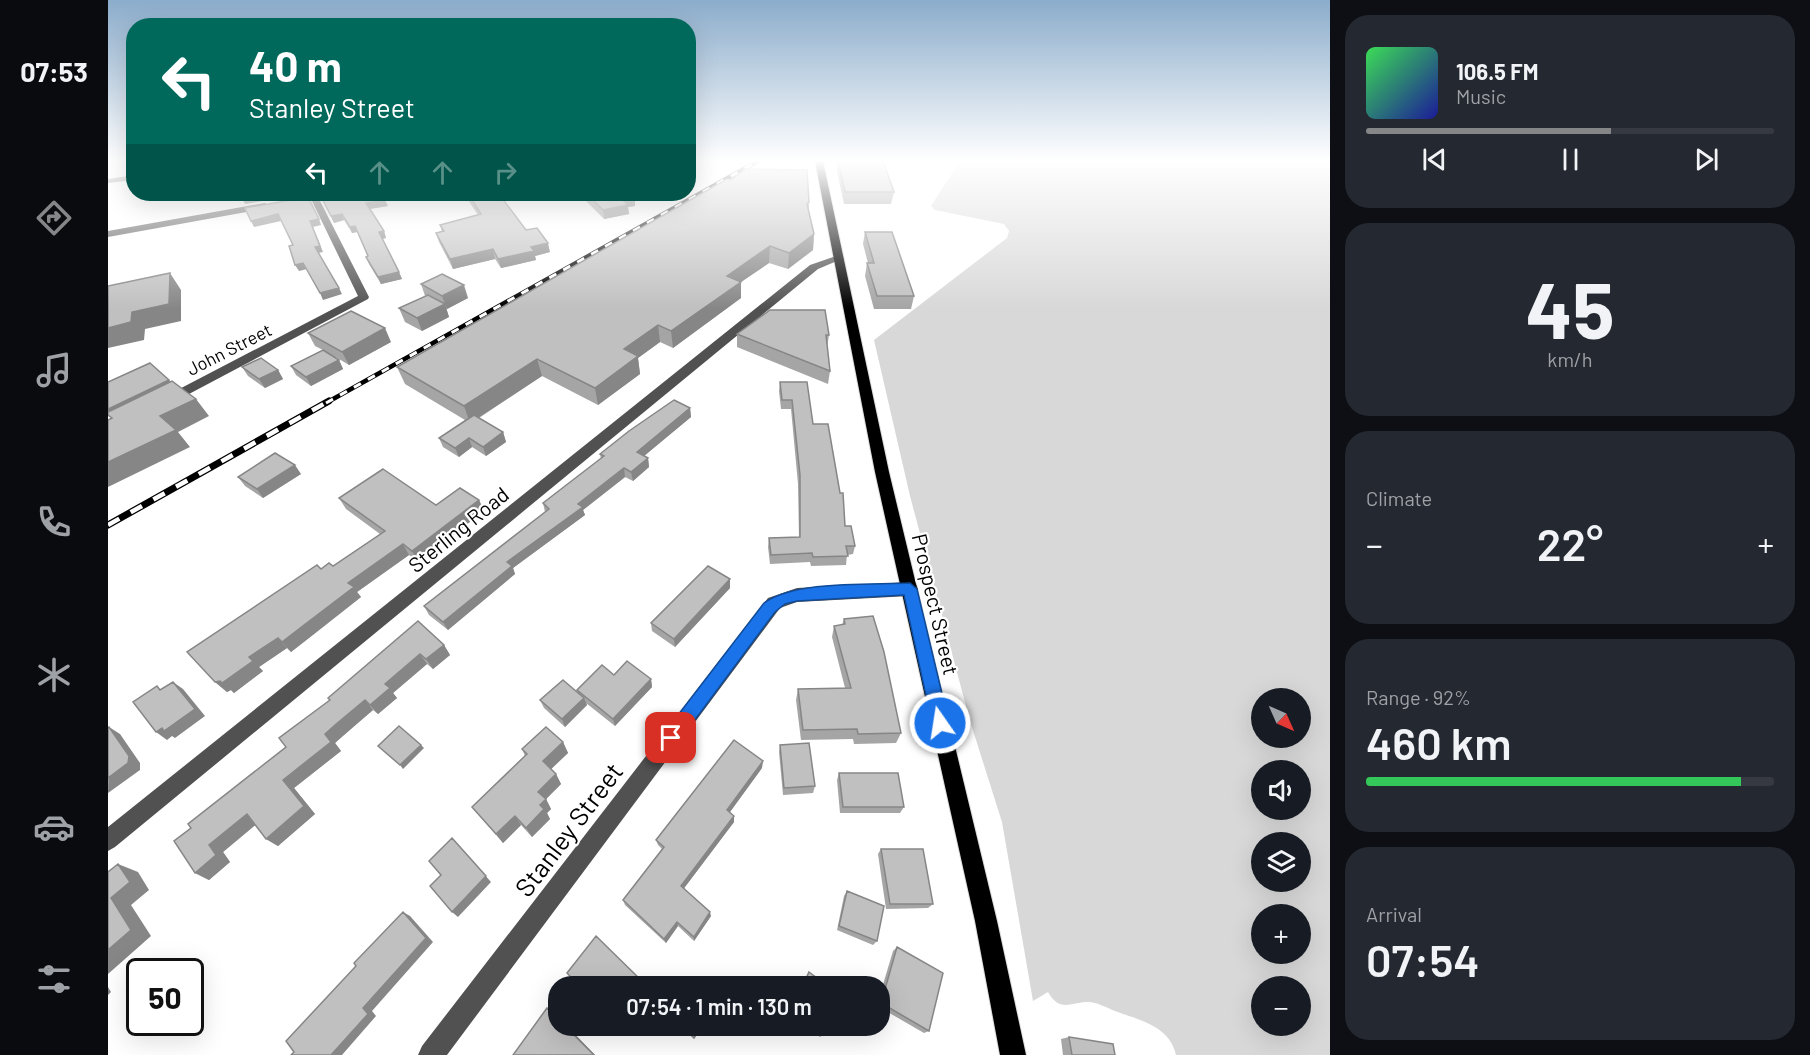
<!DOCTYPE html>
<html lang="en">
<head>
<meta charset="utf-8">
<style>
  :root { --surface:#171b24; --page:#242831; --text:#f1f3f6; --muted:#9ea1a6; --line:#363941; --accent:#858687 }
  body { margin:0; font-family:Barlow,sans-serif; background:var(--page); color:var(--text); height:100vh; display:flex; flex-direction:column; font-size:22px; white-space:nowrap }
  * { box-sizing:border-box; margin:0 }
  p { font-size:20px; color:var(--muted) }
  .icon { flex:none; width:33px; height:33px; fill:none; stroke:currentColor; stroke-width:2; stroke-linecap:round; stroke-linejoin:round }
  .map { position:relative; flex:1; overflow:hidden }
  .panel { display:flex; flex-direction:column; gap:15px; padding:15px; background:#0d0f14; width:480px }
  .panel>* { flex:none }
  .top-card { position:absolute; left:18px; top:18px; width:570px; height:183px; border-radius:24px; box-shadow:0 6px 24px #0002; background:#00695c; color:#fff; overflow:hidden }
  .needle { width:39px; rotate:135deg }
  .fabs { position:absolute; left:1143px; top:688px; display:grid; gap:12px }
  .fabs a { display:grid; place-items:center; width:60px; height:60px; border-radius:50%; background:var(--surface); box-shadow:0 6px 24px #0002; font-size:30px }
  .speed { position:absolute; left:18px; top:958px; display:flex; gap:12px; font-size:30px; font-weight:700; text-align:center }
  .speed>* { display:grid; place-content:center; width:78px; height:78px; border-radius:50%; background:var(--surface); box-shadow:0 6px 24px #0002; line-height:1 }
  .speed .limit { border:3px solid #111; border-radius:9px; background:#fff; color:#111 }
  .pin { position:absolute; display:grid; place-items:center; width:51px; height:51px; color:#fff; margin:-26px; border-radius:12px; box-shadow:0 3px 9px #0006 }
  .me { position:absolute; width:66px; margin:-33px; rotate:347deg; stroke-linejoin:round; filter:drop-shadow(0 0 4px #0008) }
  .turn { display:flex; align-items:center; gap:21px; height:126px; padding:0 24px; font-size:27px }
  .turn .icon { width:78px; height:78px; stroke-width:2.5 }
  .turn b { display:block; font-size:42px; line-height:51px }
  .lanes { display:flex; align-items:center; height:57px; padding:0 24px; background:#0003; justify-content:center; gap:30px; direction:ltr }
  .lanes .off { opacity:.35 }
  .big { font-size:45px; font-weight:600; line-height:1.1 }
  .panel .card { flex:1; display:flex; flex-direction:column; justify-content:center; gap:9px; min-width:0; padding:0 21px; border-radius:24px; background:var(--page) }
  .panel .dial { align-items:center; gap:0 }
  .dial b { font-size:78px; line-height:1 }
  .song { display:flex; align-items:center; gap:18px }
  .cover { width:72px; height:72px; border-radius:9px; background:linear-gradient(135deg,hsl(130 70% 55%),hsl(240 70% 35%)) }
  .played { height:6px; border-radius:3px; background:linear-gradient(90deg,var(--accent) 60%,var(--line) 60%) }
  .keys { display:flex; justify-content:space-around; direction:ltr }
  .heat { display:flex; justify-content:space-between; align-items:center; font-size:33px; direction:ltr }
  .charge { height:9px; border-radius:4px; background:linear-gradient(90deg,#34c759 92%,var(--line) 0) }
  .trip { position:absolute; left:440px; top:976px; width:342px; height:60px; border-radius:24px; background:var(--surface); box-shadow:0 6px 24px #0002; font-weight:600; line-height:60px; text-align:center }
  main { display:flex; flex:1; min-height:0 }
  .tabs { display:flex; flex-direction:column; width:108px; justify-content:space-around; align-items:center; background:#090b0e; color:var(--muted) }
  .tabs .icon { width:42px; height:42px }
  .tabs .current { color:var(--accent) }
  .tabs b { font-size:27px; color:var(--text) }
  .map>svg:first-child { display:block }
  .green { fill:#d8d8d8; fill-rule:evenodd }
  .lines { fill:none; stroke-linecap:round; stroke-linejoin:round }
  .major-casing { stroke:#dbdbdb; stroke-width:2 }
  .minor { fill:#515151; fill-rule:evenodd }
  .major { fill:#000; fill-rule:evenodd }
  .rail-far1-casing { stroke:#000; stroke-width:4.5 }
  .rail-casing { stroke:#000; stroke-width:7 }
  .rail-far1 { stroke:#fff; stroke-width:3; stroke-dasharray:8; stroke-linecap:butt }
  .rail { stroke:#fff; stroke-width:4.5; stroke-dasharray:13; stroke-linecap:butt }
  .wall { fill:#a5a5a5 }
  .shaded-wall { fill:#868686 }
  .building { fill:#c0c0c0; stroke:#868686; stroke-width:1.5 }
  .route { fill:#1a73e8; stroke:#114b97; stroke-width:1.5 }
  .labels { text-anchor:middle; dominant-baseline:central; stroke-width:4.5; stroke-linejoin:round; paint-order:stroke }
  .far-street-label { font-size:18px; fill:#000; stroke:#fff }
  .street-label { font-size:21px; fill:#000; stroke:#fff }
  .near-street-label { font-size:26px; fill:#000; stroke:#fff }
</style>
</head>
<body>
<main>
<nav class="tabs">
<b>07:53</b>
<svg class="icon current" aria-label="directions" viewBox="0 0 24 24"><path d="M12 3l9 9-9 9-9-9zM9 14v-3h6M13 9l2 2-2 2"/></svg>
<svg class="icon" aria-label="music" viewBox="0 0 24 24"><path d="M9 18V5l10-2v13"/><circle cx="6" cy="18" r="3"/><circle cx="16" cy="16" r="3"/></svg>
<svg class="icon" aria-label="phone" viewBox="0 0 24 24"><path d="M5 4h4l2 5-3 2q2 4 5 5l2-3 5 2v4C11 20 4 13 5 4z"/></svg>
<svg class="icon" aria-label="climate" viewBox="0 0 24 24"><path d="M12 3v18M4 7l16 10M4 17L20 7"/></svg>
<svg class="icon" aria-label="car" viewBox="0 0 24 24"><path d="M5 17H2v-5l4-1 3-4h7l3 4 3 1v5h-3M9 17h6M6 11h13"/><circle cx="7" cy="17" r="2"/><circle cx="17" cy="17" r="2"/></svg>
<svg class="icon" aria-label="filters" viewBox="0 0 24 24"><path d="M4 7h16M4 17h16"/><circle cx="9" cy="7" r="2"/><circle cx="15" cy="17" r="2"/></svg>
</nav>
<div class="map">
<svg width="1222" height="1055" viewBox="0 0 1222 1055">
  <rect width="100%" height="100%" fill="#fff"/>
  <path class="green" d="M852,161H1222V1055H1068C1062,1026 1031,1020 1007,1011C999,1008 989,1002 980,1002C962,1002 952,1013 940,992L925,1001L894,822L862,721L802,496L766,340L899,238L901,231L896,224L827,210L823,206ZM1154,699H1192V738H1154ZM1154,771H1192V810H1154ZM1154,843H1192V882H1154ZM1154,915H1192V954H1154ZM1154,987H1192V1026H1154Z"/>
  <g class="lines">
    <g class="major-casing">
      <path id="major" d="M707,161H715L781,472L889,921L918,1055H892L867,921L767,472Z"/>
    </g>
    <path class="minor" d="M26,175V180L0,183V179Z
      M203,195L210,197L261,297L260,299L64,403H56V397L250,296L202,197Z
      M157,203L161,206L160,208L0,237V231Z
      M728,256L736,258L710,269L7,847L0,851V827L702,265Z
      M802,582L808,584L810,589L808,594L802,596L689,602L672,608L339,1055H310L314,1046L660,598L689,588Z"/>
    <use href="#major" class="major"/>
    <g class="rail-far1-casing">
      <path id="rail-far1" d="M218,403L650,161"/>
    </g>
    <g class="rail-casing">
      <path id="rail" d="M0,525L221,401"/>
    </g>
    <use href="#rail-far1" class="rail-far1"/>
    <use href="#rail" class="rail"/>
  </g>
  <path class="wall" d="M730,161H775L786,192L783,204H736L729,171Z
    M356,194H391L418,230L442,252L427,256L428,260L393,268L387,259L345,269L331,242L328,233L334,232L332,225L370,215Z
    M471,194H523L527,206L520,207L521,214L496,219Z
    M214,200L280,206L262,209L276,231L278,238L274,239L294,279L273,284L261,264L258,257L260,256L249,232L244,233L236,220L226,223Z
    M701,202V211L706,234L705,250L680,269L661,263L633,282V298L565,348L552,342L530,358L532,374L490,405L434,376L371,418L395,432L398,442L378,456L364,447L351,457L335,447L331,438L357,420L297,384L289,367Z
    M757,232L806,296L803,309H766L757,276L759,263H760L755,244Z
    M313,284L360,298L339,309L338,308L341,317L314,331L297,322L291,308L317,296Z
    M200,333L283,342L241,365L226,356L231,360L235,369L203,386L188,375L183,366L215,350L207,346Z
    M629,334L721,335L719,347L722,371L720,384L629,347Z
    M134,367L170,370L175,379L157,388L140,376Z
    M672,382L705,424L737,526L747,546L745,554L739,555L738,565L703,566L702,562L662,564L660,547L661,538L691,537L690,484L683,409H673L671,391Z
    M582,408L583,417L536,456L540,458L541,467L525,481L517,477L475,510L477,515L405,568L407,574L340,630L321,615L316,606L437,512L435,503L493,459L492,454Z
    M193,474L155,498L137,486L130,477Z
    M231,498L328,505L371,500L376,511L310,562L301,555L249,592L253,597L205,635L183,652L179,648L151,667L155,671L126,693L123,690L119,692L107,682L213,569L225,566L272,534L238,509Z
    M622,579V588L567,647L544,631L543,623Z
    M736,619L793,733L788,743L746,744L745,739L693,740L688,700L690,689L737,688L724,637L726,626L734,625Z
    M336,645L342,655L325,669L319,664L285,693L289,698L270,714L265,710L236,734L227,743L233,751L186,788L207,814L170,846L158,839L147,825L115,852L122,862L101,880L87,873L83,828L178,747L222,700L220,698Z
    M506,675L543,679L544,687L507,726L478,703L479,705L457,727L436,708L432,700L470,692L469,690Z
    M455,742L460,753L443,769L448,774L453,784L438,799L443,809L439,813L442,819L424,837L413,825L395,843L364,807L417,756L414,749Z
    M672,745L707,786L705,793L675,795L671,752Z
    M654,768L622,812L626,816V822L576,888L603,916L586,941L570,926L558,943L517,905L515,900L554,849L550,845L548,840Z
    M731,773L796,807L792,813H732L729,780Z
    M773,849L825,904L820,908L778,909L770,854Z
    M739,891L769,941L765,945L729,930L736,896Z
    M789,947L821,1031L816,1033L771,1007V998L785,951Z
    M699,1026H719L715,1035L712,1037Z
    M961,1037L1007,1055H955L953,1039Z"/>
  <path class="shaded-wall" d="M157,194H196L137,204L134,198Z
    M527,197V206L520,207L521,214L496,219L495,210L514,199Z
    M277,200L280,206L260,209L258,203Z
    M170,214L173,221L146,227L143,221Z
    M234,214L236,220L226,223L223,216Z
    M211,219L213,225L205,227L215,252L210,253L207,247L202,221Z
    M247,226L249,232L244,233L242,227Z
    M276,231L278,238L273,239L271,232Z
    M706,234L705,250L680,269L681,253Z
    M440,243L442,252L427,256L428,260L393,268L390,259L423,247Z
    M662,246L661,263L633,282V298L565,348L563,331L619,276Z
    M385,249L387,259L345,269L342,259Z
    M195,263L199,269L191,271L187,265Z
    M291,272L294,279L273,284L270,277Z
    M62,273L73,290V321L37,329L36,340L0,348V328L24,312Z
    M356,285L360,298L339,309L334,296Z
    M231,288L234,294L215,300L212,293Z
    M337,304L341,317L314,331L309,318Z
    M550,325L552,342L530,358L532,374L490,405L487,388L516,349Z
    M277,328L283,342L241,365L234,352Z
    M429,359L434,376L362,423L356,406Z
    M231,360L235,369L203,386L198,377Z
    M170,370L175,379L157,388L151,379Z
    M61,380L67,389L0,415V409Z
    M88,399L101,416L70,432L82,447L0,487V462L52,416Z
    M582,408L583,417L530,461L529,452Z
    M395,432L398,442L378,456L375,447Z
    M361,438L364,447L351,457L347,448Z
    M540,458L541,467L525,481L523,472Z
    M187,465L193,474L155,498L149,489Z
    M516,468L517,477L475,510L477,515L405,568L407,574L340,630L335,622L399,562L470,504Z
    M371,500L376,511L310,562L304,551Z
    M295,544L301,555L249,592L253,597L183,652L174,642L240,583Z
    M622,579V588L567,647L566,639Z
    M170,638L179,648L151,667L141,657Z
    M336,645L342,655L325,669L318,659Z
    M312,654L319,664L285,693L289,698L270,714L262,705L277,684Z
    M145,661L155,671L126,693L123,690L119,692L107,682Z
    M543,679L544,687L507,726L505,719Z
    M65,682L75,689L97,716L67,738L64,736L59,740L48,732Z
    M476,698L479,705L457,727L454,719Z
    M257,700L265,710L227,743L233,751L186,788L207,814L170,846L158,839L175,780L217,734Z
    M1,727L12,734L32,763V770L0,793Z
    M455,742L460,753L440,772L435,761Z
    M313,745L316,748L295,769L292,765Z
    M655,761L654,768L619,816V810Z
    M448,774L453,784L438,799L443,809L439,813L442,819L424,837L418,828L432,805L430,792Z
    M139,814L151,822L115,852L122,862L101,880L87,873L101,845Z
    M407,816L413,825L395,843L388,834Z
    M626,816V822L574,891L573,886Z
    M344,838L383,882L350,917L344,912Z
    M10,864L30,872L41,890L23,905L43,936L0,974V950L3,898Z
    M295,912L302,916L325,942L264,1011L268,1016L234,1055H223L255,1008Z
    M602,912L603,916L586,941V937Z
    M569,922L570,926L558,943L556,939Z
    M0,987L3,992L0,995Z
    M457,1026H459L487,1055H486Z
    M527,1026H530L523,1036L521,1034Z"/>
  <path class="building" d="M730,161H775L786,192H737Z
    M638,169L699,170L701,202L699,204L706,234L681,253L662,246L619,276L633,282L563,331L550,325L516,349L530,356L487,388L429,359L356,406L289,367L619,179L623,180Z
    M133,194H157L134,198Z
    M212,194H275L277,200L258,203L276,231L271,232L291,272L270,277L258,257L260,256L247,226L242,227L234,214L223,216Z
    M360,194H391L418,230L429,228L440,243L423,247L426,251L390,259L385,249L342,259L328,233L336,231L332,225L373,214Z
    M479,194H523L527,197L514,199L520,205L495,210Z
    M200,197L211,219L202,221L212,246L207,247L231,288L212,293L195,263L187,265L181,246L185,245L170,214L143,221L137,208Z
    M757,232H784L806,296H769L759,263H766Z
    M62,273L61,304L24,312L23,322L0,328V286Z
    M334,274L356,285L334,296L313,284Z
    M320,295L337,304L309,318L291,308Z
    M662,310H717L721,335H718L722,371L629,334Z
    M243,311L277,328L234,352L200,333Z
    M215,350L231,360L198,377L183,366Z
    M153,358L170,370L151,379L134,367Z
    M42,363L61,380L0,409V382Z
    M64,381L88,399L52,416L68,430L0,462V420L4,418L0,415V412Z
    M672,382H699L705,424H720L732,493H735L737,526H743L747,546H738L740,556L705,557L704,553L663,555L661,538L692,537V475L684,400H674Z
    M566,400L582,408L529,452L540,458L523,472L516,468L470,504L475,507L399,562L404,566L335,622L316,606L441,509L435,503L496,456L492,454L521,431Z
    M366,415L395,432L375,447L361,438L347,448L331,438Z
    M167,453L187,465L149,489L130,477Z
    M275,469L328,505L352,488L371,500L304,551L295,544L240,583L246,587L196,625L174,642L170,638L141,657L145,661L114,683L112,681L107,682L79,652L209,565L213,569L221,563L225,566L277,531L231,498Z
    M600,566L622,579L566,639L543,623Z
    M765,616L776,652L793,733L750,734L749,729L695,730L690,689L743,688L726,626L737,624L736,619Z
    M310,621L336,645L318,659L312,654L277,684L282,688L262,705L257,700L227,725L217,734L223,742L175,780L196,806L158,839L139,814L101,845L108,855L87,873L66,841L83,828L80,824L178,747L171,738L222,700L220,698Z
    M519,661L543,679L505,719L469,690L494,665L506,675Z
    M455,680L476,698L454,719L432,700Z
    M65,682L87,709L56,731L54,728L48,732L25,702L49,686L52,690Z
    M291,726L313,745L292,765L270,746Z
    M0,727H1L21,756L20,763L0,778Z
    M438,727L455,742L435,761L448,774L430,792L438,799L432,805L436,809L418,828L407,816L388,834L364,807L419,754L414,749Z
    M626,740L655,761L619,810L626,816L573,886L602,912L586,937L569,922L556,939L515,900L556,847L548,840Z
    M701,743L707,786L676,788L672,745Z
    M731,773H790L796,807H735Z
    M344,838L378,876L344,912L322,886L333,875L321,861Z
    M773,849H815L825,904H782Z
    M10,864L22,882L3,898L23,930L0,950V872Z
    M739,891L776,906L769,941L731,926Z
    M295,912L318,938L255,1008L260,1014L223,1055H183L186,1052L178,1041L248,966L246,963Z
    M488,936L540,987H472L459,973Z
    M789,947L835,973L821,1031L773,1003Z
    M701,972L721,987H694Z
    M579,982L585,987H576Z
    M439,1008L450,1019V1026H457L486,1055H405Z
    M514,1026H527L521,1034Z
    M574,1026H594L586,1038Z
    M704,1026H719L715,1035Z
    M961,1037L1005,1044L1007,1055H964Z"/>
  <linearGradient id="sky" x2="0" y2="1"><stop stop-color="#8baccb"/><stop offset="0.52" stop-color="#fff"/><stop offset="1" stop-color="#fff" stop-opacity="0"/></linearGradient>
  <rect width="1222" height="309" fill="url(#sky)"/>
  <path class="route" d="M802,583L809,589L841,723L838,729L832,731L826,729L824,723L796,595L689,601L677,604L667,612L569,744L563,746L557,744L554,738L557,732L656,603C687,580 762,585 802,583Z"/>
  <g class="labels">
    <g class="far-street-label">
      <text transform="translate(121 349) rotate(-27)">John Street</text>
    </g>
    <g class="street-label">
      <text transform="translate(350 529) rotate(-39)">Sterling Road</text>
      <text transform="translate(828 604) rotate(77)">Prospect Street</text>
    </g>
    <g class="near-street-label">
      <text transform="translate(460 829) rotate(-53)">Stanley Street</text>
    </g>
  </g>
</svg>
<div class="fabs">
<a><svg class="needle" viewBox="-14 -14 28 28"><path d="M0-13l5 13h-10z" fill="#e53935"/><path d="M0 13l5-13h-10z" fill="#9ea1a6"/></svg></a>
<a><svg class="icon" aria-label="sound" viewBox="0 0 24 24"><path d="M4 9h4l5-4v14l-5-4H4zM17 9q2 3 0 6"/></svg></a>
<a><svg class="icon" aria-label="layers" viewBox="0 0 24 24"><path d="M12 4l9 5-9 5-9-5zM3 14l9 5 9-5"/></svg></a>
<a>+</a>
<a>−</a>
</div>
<div class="speed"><div class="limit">50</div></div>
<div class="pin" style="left:563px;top:738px;background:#d93025"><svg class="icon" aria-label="arrive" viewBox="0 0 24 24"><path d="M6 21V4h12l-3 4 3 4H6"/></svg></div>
<svg class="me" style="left:832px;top:723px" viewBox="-20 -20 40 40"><circle r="17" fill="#1a73e8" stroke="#fff" stroke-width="3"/><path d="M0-11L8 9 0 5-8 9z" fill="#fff"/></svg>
<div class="trip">07:54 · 1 min · 130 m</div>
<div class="top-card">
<div class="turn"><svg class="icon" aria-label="left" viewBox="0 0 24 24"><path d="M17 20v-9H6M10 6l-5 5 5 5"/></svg><div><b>40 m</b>Stanley Street</div></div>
<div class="lanes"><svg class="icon" aria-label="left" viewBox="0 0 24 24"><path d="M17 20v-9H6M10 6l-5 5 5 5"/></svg><svg class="icon off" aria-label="ahead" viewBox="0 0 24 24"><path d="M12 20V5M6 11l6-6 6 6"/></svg><svg class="icon off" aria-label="ahead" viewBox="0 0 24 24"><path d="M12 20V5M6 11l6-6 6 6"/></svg><svg class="icon off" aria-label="right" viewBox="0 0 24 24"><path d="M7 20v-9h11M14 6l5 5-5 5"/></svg></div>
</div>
</div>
<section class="panel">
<div class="card">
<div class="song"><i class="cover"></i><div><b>106.5 FM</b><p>Music</p></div></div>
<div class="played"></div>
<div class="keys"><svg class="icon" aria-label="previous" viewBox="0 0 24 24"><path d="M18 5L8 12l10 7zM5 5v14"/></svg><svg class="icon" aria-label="pause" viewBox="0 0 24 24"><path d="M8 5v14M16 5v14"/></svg><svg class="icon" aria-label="next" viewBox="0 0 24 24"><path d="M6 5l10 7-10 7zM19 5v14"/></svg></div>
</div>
<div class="card dial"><b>45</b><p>km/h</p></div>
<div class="card"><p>Climate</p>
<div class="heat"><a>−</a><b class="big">22°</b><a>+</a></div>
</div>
<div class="card"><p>Range · 92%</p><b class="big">460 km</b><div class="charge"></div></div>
<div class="card"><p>Arrival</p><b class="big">07:54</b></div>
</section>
</main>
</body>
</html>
